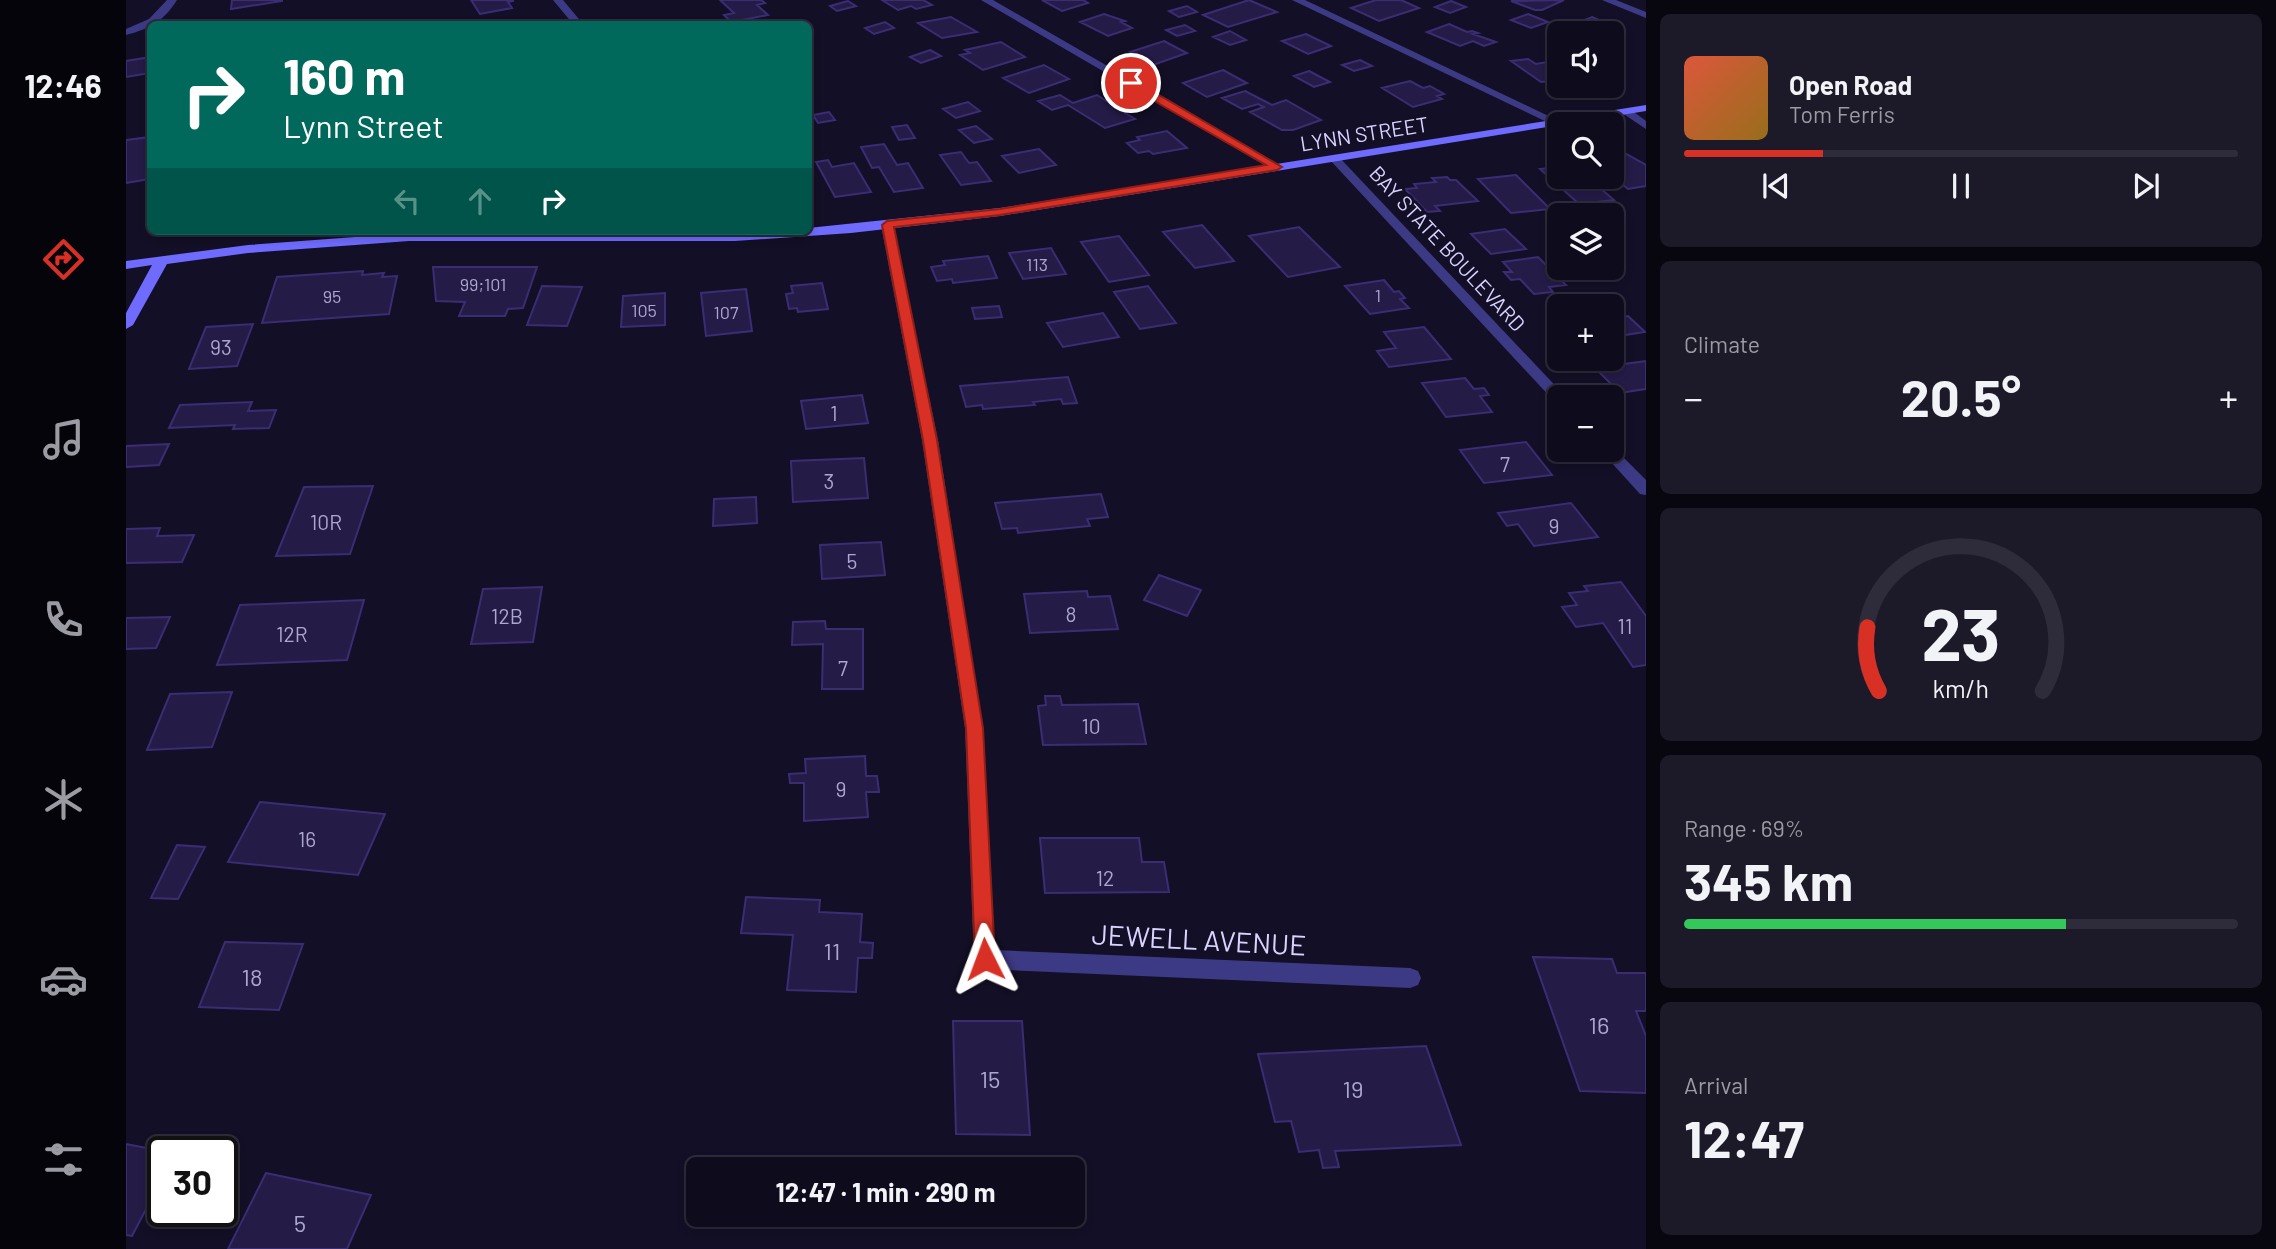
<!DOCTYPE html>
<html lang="en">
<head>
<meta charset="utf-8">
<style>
  :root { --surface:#0e0b1c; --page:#1c1929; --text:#f1f3f6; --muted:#9b9ba3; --line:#2e2b3b; --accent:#d93025 }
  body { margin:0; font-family:Barlow,sans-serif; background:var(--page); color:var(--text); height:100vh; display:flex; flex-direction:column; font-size:26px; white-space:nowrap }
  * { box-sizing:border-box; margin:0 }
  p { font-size:23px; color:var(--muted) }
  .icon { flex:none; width:38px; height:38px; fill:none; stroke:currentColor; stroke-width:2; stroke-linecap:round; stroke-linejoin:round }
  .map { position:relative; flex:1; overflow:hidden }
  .details { display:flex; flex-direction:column; gap:14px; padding:14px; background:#08060f; width:630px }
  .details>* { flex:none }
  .hud { position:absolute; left:21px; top:21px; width:665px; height:214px; border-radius:10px; box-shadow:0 4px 10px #0003,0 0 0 2px var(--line); background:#00695c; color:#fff; overflow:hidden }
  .buttons { position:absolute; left:1421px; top:21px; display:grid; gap:14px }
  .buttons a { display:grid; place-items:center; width:77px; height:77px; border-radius:10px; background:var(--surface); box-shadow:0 4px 10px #0003,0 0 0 2px var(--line); font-size:35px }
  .speed { position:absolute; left:21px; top:1136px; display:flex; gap:14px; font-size:35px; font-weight:700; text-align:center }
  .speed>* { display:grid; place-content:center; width:91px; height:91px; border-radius:50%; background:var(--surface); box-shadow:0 4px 10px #0003,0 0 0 2px var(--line); line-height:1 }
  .speed .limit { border:4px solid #111; border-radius:10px; background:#fff; color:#111 }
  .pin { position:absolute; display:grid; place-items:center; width:60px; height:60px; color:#fff; margin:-30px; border:4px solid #fff; border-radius:50%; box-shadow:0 2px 7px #0007 }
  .me { position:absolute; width:77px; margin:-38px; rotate:357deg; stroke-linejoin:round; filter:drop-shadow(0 0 5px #0008) }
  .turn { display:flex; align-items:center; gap:24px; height:147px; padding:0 21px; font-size:32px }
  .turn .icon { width:91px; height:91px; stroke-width:2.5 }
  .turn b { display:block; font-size:49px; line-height:60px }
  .lanes { display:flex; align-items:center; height:66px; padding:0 21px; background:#0003; justify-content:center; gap:35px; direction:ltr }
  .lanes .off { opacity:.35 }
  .big { font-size:52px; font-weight:700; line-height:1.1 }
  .details .card { flex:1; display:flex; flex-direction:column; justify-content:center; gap:10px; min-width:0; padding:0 24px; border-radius:10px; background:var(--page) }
  .details .dial { align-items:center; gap:0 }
  .dial svg { height:182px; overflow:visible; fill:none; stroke:var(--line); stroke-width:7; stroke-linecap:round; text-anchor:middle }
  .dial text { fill:var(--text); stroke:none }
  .song { display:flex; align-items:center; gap:21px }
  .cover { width:84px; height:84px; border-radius:10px; background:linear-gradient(135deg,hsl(10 70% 55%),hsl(40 70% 35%)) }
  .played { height:7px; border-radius:4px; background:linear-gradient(90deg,var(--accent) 25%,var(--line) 25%) }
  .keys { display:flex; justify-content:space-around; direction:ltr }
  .heat { display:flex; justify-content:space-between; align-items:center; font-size:38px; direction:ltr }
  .charge { height:10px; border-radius:5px; background:linear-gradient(90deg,#34c759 69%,var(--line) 0) }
  .trip { position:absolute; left:560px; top:1157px; width:399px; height:70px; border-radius:10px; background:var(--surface); box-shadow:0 4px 10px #0003,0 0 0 2px var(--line); font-weight:700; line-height:70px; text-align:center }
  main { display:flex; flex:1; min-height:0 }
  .menu { display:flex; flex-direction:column; width:126px; justify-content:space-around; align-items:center; background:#06040b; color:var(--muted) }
  .menu .icon { width:49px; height:49px }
  .menu .on { color:var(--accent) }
  .menu b { font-size:32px; color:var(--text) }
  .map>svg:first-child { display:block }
  .building { fill:#241b47; stroke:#3b2d73; stroke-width:2 }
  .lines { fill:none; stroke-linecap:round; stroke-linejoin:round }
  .street { fill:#3d3a85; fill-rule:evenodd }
  .secondary { fill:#6f6bff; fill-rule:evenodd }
  .route { fill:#d93025; stroke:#8d1f18; stroke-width:2 }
  .labels { text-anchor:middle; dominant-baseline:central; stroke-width:6; stroke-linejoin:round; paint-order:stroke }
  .far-number-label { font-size:18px; fill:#aca6d1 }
  .far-street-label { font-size:21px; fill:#d9d4ff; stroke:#130f26 }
  .number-label { font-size:21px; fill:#aca6d1 }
  .near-number-label { font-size:24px; fill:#aca6d1 }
  .near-street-label { font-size:28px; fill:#d9d4ff; stroke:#130f26 }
</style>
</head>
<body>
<main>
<nav class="menu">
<b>12:46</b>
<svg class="icon on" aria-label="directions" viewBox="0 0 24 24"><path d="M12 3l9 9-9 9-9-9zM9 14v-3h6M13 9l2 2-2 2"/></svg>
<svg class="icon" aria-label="music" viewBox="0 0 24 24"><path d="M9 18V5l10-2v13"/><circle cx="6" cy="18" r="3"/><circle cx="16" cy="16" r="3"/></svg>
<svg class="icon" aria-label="phone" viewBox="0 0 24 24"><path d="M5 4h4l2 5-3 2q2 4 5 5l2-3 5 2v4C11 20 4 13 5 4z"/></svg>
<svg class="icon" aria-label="climate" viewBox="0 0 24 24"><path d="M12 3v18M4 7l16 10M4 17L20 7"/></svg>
<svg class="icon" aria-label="car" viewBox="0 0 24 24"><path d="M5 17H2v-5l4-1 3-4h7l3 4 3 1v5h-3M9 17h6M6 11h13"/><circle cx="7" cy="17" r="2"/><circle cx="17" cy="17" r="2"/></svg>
<svg class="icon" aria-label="filters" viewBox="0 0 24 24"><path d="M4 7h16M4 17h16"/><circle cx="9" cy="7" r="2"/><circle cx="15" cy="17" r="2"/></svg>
</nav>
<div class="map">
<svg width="1520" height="1249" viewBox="0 0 1520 1249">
  <rect width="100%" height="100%" fill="#130f26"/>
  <path class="building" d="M106,0H156V1L105,9Z
    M345,0H387V1L382,2L386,8L354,14Z
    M594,0H635L639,3L631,5L642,15L605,22L598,15L608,13Z
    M756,0H797L806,5L790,9L785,6L772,10Z
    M916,0H957L962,3L936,11Z
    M1123,0L1151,12L1102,27L1077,15Z
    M1250,0H1275L1293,8L1253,21L1225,8Z
    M1438,0L1416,10H1409L1385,1Z
    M722,1L730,6L711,11L704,6Z
    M1325,1L1340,7L1324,13L1309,7Z
    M1061,6L1071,12L1053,17L1043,11Z
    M978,14L999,21L995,22L1006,28L982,36L954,22Z
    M1402,14L1422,22L1405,28L1385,20Z
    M825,17L851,32L816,38L792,23Z
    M1466,17L1492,28L1478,33L1453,32L1460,29L1448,24Z
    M759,22L768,28L748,34L739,28Z
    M1323,24L1341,32L1346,31L1352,33L1347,34L1370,42L1358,46L1347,41L1334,46L1301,32Z
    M1059,25L1069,31L1051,36L1040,30Z
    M1104,31L1120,40L1104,45L1087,37Z
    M1180,34L1205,46L1182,54L1156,41Z
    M1038,41L1061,53L1027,65L1004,52Z
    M875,42L899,57L857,70L834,55L844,53L839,50Z
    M804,50L815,56L795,63L784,57Z
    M1433,54V80L1415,82L1385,61L1402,59L1410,64L1428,61L1421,56Z
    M24,57V73L0,77V61Z
    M1234,60L1246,66L1228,71L1216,65Z
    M918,65L943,79L903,93L877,78Z
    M1097,70L1121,83L1081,97L1057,83Z
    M1183,71L1204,82L1188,87L1168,76Z
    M1284,81L1297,88L1304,86L1318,94L1311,96L1316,99L1287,107L1256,88Z
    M1119,91L1146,105L1160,100L1195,120L1167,130H1156L1124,112L1138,107L1132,104L1116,109L1096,98Z
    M934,95L947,103L971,95L991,108L996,106L1002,109L996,111L1009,119L979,128L942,105L926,110L912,101Z
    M842,102L854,111L830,118L817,109Z
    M703,112L709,120L692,123L687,115Z
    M781,125L789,138L773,140L766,127Z
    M850,126L866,139L848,143L833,130Z
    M1041,131L1061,148L1027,154L1023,151L1012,153L1001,143L1014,140L1011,137Z
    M24,137V179L0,183V140Z
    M758,144L771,165L782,163L797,188L768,192L753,167L746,168L735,147Z
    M913,149L930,165L893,173L876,156Z
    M835,152L843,163L851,162L865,181L835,185L814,155Z
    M1497,152L1520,165V186L1502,189L1486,176V154Z
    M702,160L706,167L728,163L745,192L709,197L690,162Z
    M1433,167V177H1461L1488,200L1453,204L1414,169Z
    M1390,175L1424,209L1385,213L1352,179Z
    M1321,177L1324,180H1330L1352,201L1309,206L1314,211L1301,212L1279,189L1291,188L1288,184L1310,182L1306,178Z
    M1076,225L1108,261L1069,268L1037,232Z
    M1173,227L1214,267L1162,277L1123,236Z
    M1379,229L1400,249L1365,254L1345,234Z
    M993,236L1023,275L983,282L955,242Z
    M925,248L940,274L897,279L883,253Z
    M862,256L871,278L827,283L826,279L811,281L805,267L819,265L817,261Z
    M1412,257L1440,285L1423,287L1427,292L1408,294L1394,279L1385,280L1378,272H1386L1377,262Z
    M307,267H411L397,308L382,309L379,316H333L339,302L310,301Z
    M237,271L236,275L258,273L256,277L271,276L263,314L136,323L151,277Z
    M1258,280L1268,292L1273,291L1279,298L1274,299L1283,308L1244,314L1219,286Z
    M696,283L702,309L672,312L671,308L663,309L660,294L667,293L665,286Z
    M416,286L456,287L441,326L401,325Z
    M1022,286L1050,323L1014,329L988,292Z
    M620,289L626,331L580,336L575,293Z
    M539,293V325L495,327L497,296Z
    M873,306L876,317L849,319L846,308Z
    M977,313L993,337L937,347L921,323Z
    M1502,316L1519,332L1486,337V318Z
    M127,324L111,366L63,369L80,327Z
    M1298,327L1325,359L1263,367L1251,351L1270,348L1258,332Z
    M1520,361V389L1494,393L1469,368Z
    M942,377L951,403L937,404L935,399L907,402L909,405L857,409L856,405L840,407L834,386Z
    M1339,378L1348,389L1358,388L1363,395L1354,396L1366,412L1320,417L1296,383Z
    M736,395L742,423L680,429L675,401Z
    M126,402L122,411L150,410L143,428L107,429L109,425L43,428L54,405Z
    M1400,442L1426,475L1358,483L1334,450Z
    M43,444L33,465L0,467V446Z
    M738,458L742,498L667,502L665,461Z
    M247,486L224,554L150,556L178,487Z
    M975,494L982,517L961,519L964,526L892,533L891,528L876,529L869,503Z
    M630,497L631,523L587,526L588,499Z
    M1445,503L1472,537L1408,546L1392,524L1381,526L1372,513Z
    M34,528L31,536L68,535L56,562L0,563V529Z
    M755,542L759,575L696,579L694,545Z
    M1033,575L1075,590L1061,616L1018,600Z
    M1495,582L1520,616V665L1507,667L1477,623L1450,627L1436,607L1451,605L1443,593L1462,591L1458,586Z
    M416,587L407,642L345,644L357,589Z
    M961,591L962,597L984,596L992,629L904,633L898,594Z
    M238,600L221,660L91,665L114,605Z
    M44,617L30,648L0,649V618Z
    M699,621L700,629H737V689H696L697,644L666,645L667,622Z
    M106,692L86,747L21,750L44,694Z
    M919,696H934L936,705L1012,704L1020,744L917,745L912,706L920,705Z
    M739,756L740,776H751L753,792H740L742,817L678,821V783H664L663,774L680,773L679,759Z
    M134,802L259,814L232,875L102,862Z
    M914,838H1013L1016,862H1038L1043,892L919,893Z
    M51,845L79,847L52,899L25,898Z
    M620,897L694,900L693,912L736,914L734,942L747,943L746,958H732L730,992L661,990L667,935L615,933Z
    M99,942L177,944L153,1010L73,1007Z
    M1407,957L1486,959L1491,973H1520V1011H1510L1520,1036V1093L1454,1091Z
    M827,1021H896L904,1135L830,1134Z
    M1300,1046L1335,1145L1209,1151L1213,1167L1197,1168L1193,1150L1173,1152L1165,1121L1149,1122L1132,1054Z
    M0,1144L41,1152H37V1177L6,1236L0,1235Z
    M140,1173L245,1195L221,1249H102Z"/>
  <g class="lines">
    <path class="street" d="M41,0H51C38,21 23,29 0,35V29L23,19Z
      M427,0H437L457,24H447Z
      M855,0H867L1157,167L1147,170Z
      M1166,0H1179L1435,122L1425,124Z
      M1476,0H1490L1520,12V18Z
      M1496,109H1504L1520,121V129L1496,113Z
      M1204,156H1212L1440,397H1433V402L1428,401L1204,160Z
      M761,221L767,225L812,440L857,728L869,950L1284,968L1292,971L1295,978L1292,985L1284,988L859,969L851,966L848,959L839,728L796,440L755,225Z
      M1486,446L1520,480V495L1514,494L1474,450H1486Z"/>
    <path class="secondary" d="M1520,105V111L874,216L725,233L609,241H283L122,253L41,264L7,325L0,329V313L26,265L0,269V261L122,245L283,233L682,231V228L874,208Z"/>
  </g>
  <path class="route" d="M1002,81H1009L1156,167L1151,170L874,215L768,227L811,440L857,728L869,959L866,965L859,968L852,965L849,959L840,728L797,440L756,225L761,221L874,209L1140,165L1002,86Z"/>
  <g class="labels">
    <g class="far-number-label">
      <text x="911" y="264">113</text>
      <text x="357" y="284">99;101</text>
      <text x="1252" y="295">1</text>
      <text x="206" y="296">95</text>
      <text x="518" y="310">105</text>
      <text x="600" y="312">107</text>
    </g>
    <g class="far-street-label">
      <text transform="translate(1238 133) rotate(-9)">LYNN STREET</text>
      <text transform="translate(1322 248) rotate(47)">BAY STATE BOULEVARD</text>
    </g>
    <g class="number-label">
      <text x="95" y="346">93</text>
      <text x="708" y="412">1</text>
      <text x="1379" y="463">7</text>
      <text x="703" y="480">3</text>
      <text x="200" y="521">10R</text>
      <text x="1428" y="525">9</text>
      <text x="726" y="560">5</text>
      <text x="945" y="613">8</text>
      <text x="381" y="615">12B</text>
      <text x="1499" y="625">11</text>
      <text x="166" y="633">12R</text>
      <text x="717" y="667">7</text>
      <text x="965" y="725">10</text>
      <text x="715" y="788">9</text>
      <text x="181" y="838">16</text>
      <text x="979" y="877">12</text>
    </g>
    <g class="near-number-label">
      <text x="706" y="950">11</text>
      <text x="126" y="976">18</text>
      <text x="1473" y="1024">16</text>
      <text x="864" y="1078">15</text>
      <text x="1227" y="1088">19</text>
      <text x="174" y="1222">5</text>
    </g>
    <g class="near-street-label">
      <text transform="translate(1073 939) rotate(3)">JEWELL AVENUE</text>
    </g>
  </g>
</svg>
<div class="buttons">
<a><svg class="icon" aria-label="sound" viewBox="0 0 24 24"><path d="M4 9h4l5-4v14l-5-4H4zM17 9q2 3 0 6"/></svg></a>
<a><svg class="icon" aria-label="search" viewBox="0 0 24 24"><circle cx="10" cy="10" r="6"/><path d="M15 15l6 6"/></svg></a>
<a><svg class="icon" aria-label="layers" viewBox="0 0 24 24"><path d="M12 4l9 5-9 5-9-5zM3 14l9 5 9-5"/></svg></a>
<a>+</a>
<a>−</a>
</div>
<div class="speed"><div class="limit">30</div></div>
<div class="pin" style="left:1005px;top:83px;background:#d93025"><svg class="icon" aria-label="arrive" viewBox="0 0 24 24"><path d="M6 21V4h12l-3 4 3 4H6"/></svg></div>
<svg class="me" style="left:859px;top:959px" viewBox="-20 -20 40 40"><path d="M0-17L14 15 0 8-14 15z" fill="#d93025" stroke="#fff" stroke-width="4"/></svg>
<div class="trip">12:47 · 1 min · 290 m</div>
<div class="hud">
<div class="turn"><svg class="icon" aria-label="right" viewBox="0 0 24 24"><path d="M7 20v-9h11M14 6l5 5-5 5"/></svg><div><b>160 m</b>Lynn Street</div></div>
<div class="lanes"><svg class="icon off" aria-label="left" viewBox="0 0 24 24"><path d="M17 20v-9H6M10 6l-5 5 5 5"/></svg><svg class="icon off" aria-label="ahead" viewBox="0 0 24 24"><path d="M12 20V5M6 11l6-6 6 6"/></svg><svg class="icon" aria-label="right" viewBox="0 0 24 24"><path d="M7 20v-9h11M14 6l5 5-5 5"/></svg></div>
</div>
</div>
<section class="details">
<div class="card">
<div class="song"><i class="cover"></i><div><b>Open Road</b><p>Tom Ferris</p></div></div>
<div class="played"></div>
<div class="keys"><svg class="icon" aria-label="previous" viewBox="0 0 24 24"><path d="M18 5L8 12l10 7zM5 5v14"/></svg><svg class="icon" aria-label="pause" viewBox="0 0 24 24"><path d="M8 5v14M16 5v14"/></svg><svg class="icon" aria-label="next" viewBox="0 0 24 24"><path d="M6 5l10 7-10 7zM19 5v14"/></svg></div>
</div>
<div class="card"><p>Climate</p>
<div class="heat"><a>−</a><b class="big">20.5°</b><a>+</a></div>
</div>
<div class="card dial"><svg viewBox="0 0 100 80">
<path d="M14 69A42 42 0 1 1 86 69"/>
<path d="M14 69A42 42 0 0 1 9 41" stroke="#d93025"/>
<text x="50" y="56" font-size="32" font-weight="700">23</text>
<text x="50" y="72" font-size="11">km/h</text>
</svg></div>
<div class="card"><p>Range · 69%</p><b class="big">345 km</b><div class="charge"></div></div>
<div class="card"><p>Arrival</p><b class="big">12:47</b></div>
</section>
</main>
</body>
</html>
